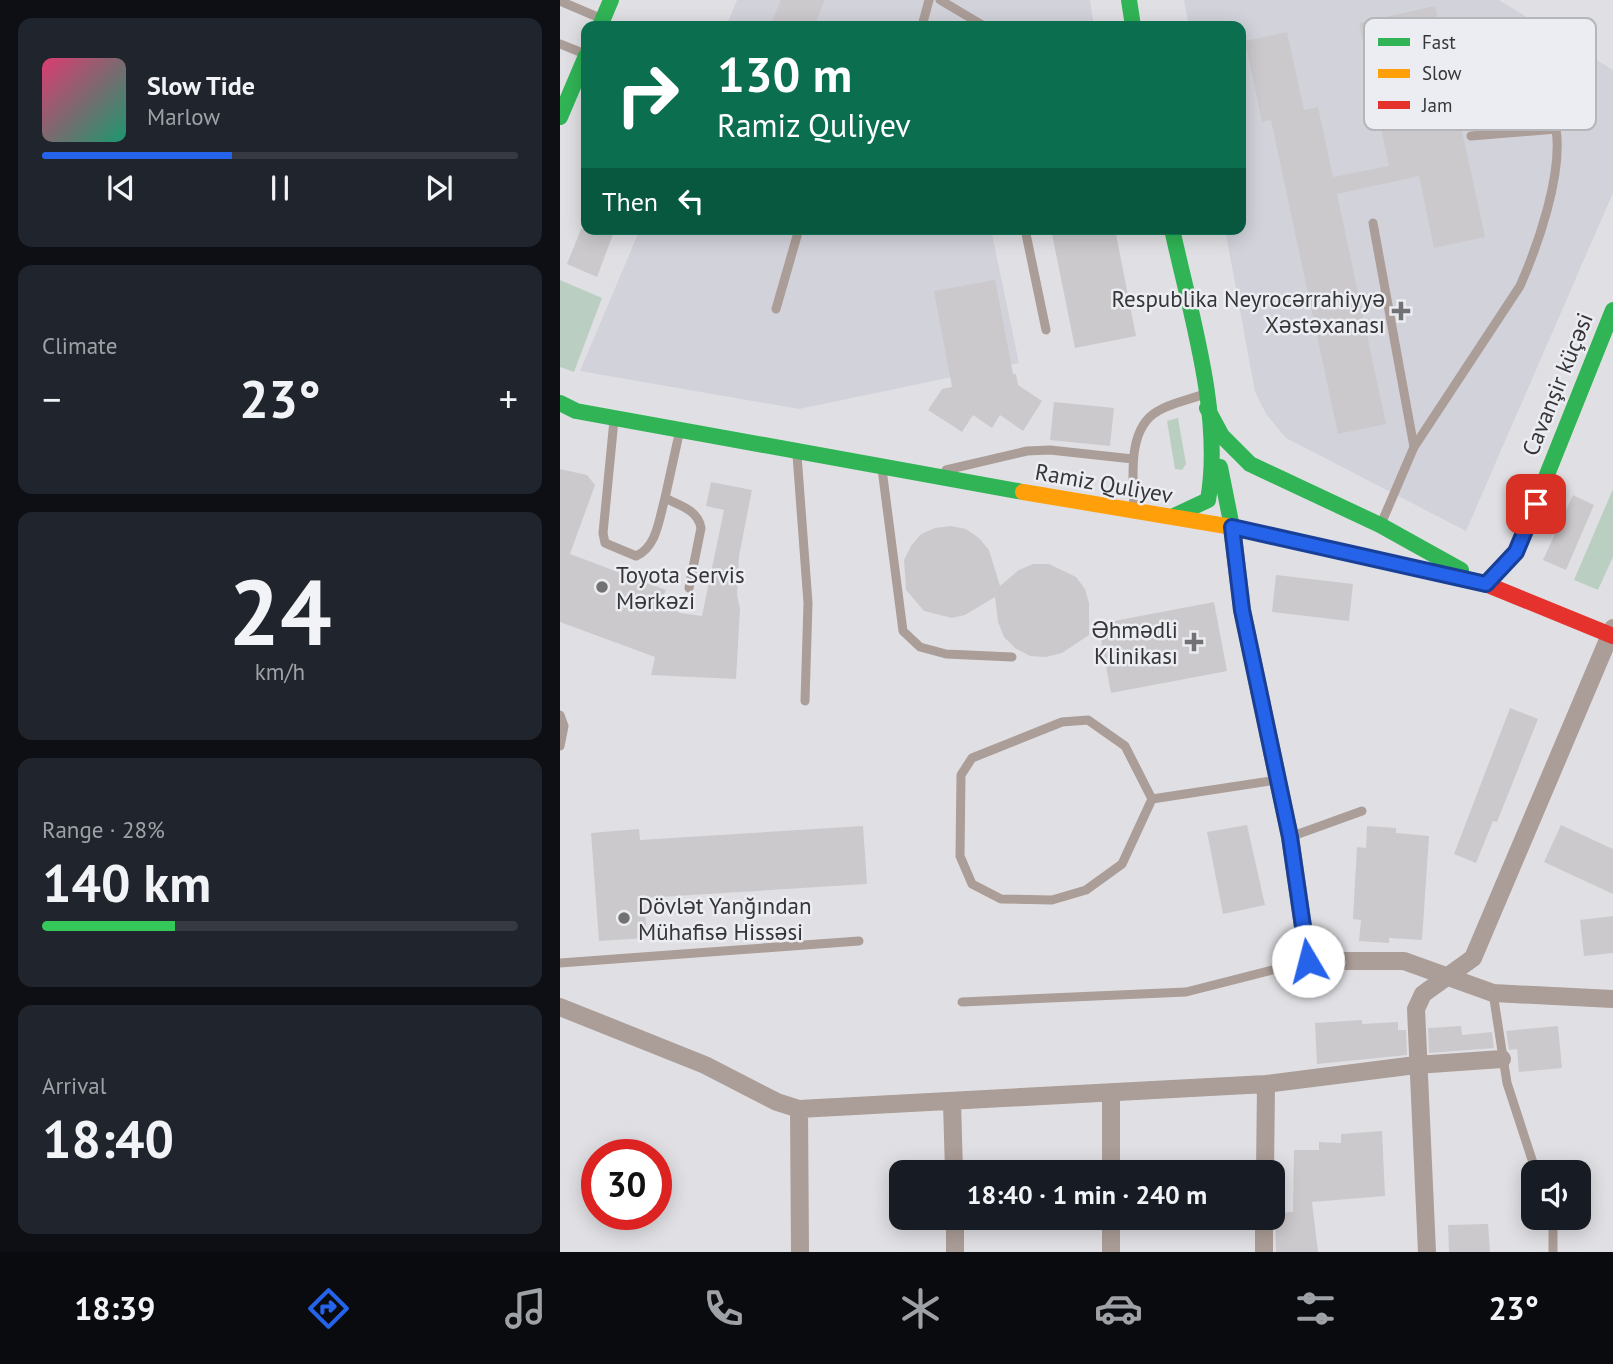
<!DOCTYPE html>
<html lang="en">
<head>
<meta charset="utf-8">
<style>
  :root { --surface:#171b24; --page:#20242c; --text:#f1f3f6; --muted:#9ea1a6; --line:#363941; --accent:#2563eb }
  body { margin:0; font-family:"PT Sans",sans-serif; background:var(--page); color:var(--text); height:100vh; display:flex; flex-direction:column; font-size:26px; white-space:nowrap }
  * { box-sizing:border-box; margin:0 }
  p { font-size:23px; color:var(--muted) }
  .icon { flex:none; width:38px; height:38px; fill:none; stroke:currentColor; stroke-width:2; stroke-linecap:round; stroke-linejoin:round }
  .map { position:relative; flex:1; overflow:hidden }
  .drawer { display:flex; flex-direction:column; gap:18px; padding:18px; background:#0d0f14; width:560px }
  .drawer>* { flex:none }
  .guide { position:absolute; left:21px; top:21px; width:665px; height:214px; border-radius:14px; box-shadow:0 4px 18px #0003; background:#0b6e4f; color:#fff; overflow:hidden }
  .controls { position:absolute; left:961px; top:1160px; display:grid; gap:14px }
  .controls a { display:grid; place-items:center; width:70px; height:70px; border-radius:14px; background:var(--surface); box-shadow:0 4px 18px #0003; font-size:35px }
  .speed { position:absolute; left:21px; top:1139px; display:flex; gap:14px; font-size:35px; font-weight:700; text-align:center }
  .speed>* { display:grid; place-content:center; width:91px; height:91px; border-radius:50%; background:var(--surface); box-shadow:0 4px 18px #0003; line-height:1 }
  .speed .limit { border:10px solid #d22; background:#fff; color:#111 }
  .pin { position:absolute; display:grid; place-items:center; width:60px; height:60px; color:#fff; margin:-30px; border-radius:14px; box-shadow:0 4px 10px #0006 }
  .me { position:absolute; width:77px; margin:-38px; rotate:352deg; stroke-linejoin:round; filter:drop-shadow(0 0 5px #0008) }
  .turn { display:flex; align-items:center; gap:24px; height:147px; padding:0 21px; font-size:32px }
  .turn .icon { width:91px; height:91px; stroke-width:2.5 }
  .turn b { display:block; font-size:49px; line-height:60px }
  .then { display:flex; align-items:center; height:66px; padding:0 21px; background:#0003; gap:14px; font-size:26px }
  .big { font-size:52px; font-weight:700; line-height:1.1 }
  .drawer .tile { flex:1; display:flex; flex-direction:column; justify-content:center; gap:10px; min-width:0; padding:0 24px; border-radius:14px; background:var(--page) }
  .drawer .dial { align-items:center; gap:0 }
  .dial b { font-size:91px; line-height:1 }
  .song { display:flex; align-items:center; gap:21px }
  .cover { width:84px; height:84px; border-radius:10px; background:linear-gradient(135deg,hsl(340 70% 55%),hsl(160 70% 35%)) }
  .played { height:7px; border-radius:4px; background:linear-gradient(90deg,var(--accent) 40%,var(--line) 40%) }
  .keys { display:flex; justify-content:space-around; direction:ltr }
  .heat { display:flex; justify-content:space-between; align-items:center; font-size:38px; direction:ltr }
  .charge { height:10px; border-radius:5px; background:linear-gradient(90deg,#34c759 28%,var(--line) 0) }
  .trip { position:absolute; left:329px; top:1160px; width:396px; height:70px; border-radius:14px; background:var(--surface); box-shadow:0 4px 18px #0003; font-weight:700; line-height:70px; text-align:center }
  .menu { display:flex; height:112px; justify-content:space-around; align-items:center; background:#090b0e; color:var(--muted) }
  .menu .icon { width:49px; height:49px }
  .menu .active { color:var(--accent) }
  .menu b { font-size:32px; color:var(--text) }
  main { display:flex; flex:1; min-height:0 }
  .map>svg:first-child { display:block }
  .built { fill:#d2d2db }
  .green { fill:#bacfc1 }
  .building { fill:#cbc9cb }
  .lines { fill:none; stroke-linecap:round; stroke-linejoin:round }
  .lane { stroke:#ab9d97; stroke-width:9 }
  .street { stroke:#ab9d97; stroke-width:18 }
  .fast { stroke:#30b455; stroke-width:16 }
  .slow { stroke:#ff9f0a; stroke-width:16 }
  .jam { stroke:#e5322d; stroke-width:16 }
  .route-casing { stroke:#184099; stroke-width:18 }
  .route { stroke:#2563eb; stroke-width:12 }
  .poi-dot { fill:#727274; stroke:#ecedf2; stroke-width:2.5 }
  .labels { text-anchor:middle; dominant-baseline:central; stroke-width:5; stroke-linejoin:round; paint-order:stroke }
  .poi-label { font-size:23px; fill:#363638; stroke:#ecedf2; text-anchor:end }
  .street-label { font-size:23px; fill:#363638; stroke:#ecedf2 }
  .key { fill:#ecedf2; stroke:#b5b6ba; stroke-width:2 }
  .key-label { font-size:19px; fill:#363638 }
</style>
</head>
<body>
<main>
<section class="drawer">
<div class="tile">
<div class="song"><i class="cover"></i><div><b>Slow Tide</b><p>Marlow</p></div></div>
<div class="played"></div>
<div class="keys"><svg class="icon" aria-label="previous" viewBox="0 0 24 24"><path d="M18 5L8 12l10 7zM5 5v14"/></svg><svg class="icon" aria-label="pause" viewBox="0 0 24 24"><path d="M8 5v14M16 5v14"/></svg><svg class="icon" aria-label="next" viewBox="0 0 24 24"><path d="M6 5l10 7-10 7zM19 5v14"/></svg></div>
</div>
<div class="tile"><p>Climate</p>
<div class="heat"><a>−</a><b class="big">23°</b><a>+</a></div>
</div>
<div class="tile dial"><b>24</b><p>km/h</p></div>
<div class="tile"><p>Range · 28%</p><b class="big">140 km</b><div class="charge"></div></div>
<div class="tile"><p>Arrival</p><b class="big">18:40</b></div>
</section>
<div class="map">
<svg width="1053" height="1252" viewBox="0 0 1053 1252">
  <rect width="100%" height="100%" fill="#e0e0e4"/>
  <path class="built" d="M177,0H530L534,26H166Z
    M624,0H939L1053,70V193L906,531L726,438L706,414L695,392L665,229H681V26H629Z
    M80,229H431L459,363L239,409L20,371Z"/>
  <path class="green" d="M0,280L42,298L14,372L0,367Z
    M618,418L626,464L622,470L615,469L607,421Z
    M1053,489V557L1038,590L1014,580Z"/>
  <path class="building" d="M221,0H265L254,26H210Z
    M875,6L925,237L874,248L859,176L777,194L826,424L778,434L711,120L702,122L685,41L727,32L744,110L758,107L773,177L829,166L799,23Z
    M21,229H55L37,277L7,264Z
    M491,229H555L576,336L515,348Z
    M435,280L453,374H456L458,385L482,401L463,431L440,415L432,428L413,415L402,432L368,410L382,389L392,387L374,291Z
    M494,402L554,408L550,446L490,440Z
    M0,469L27,475L35,485L10,554L106,590L101,602L120,613L142,616L164,510L146,506L151,482L192,490L179,556L177,595L180,609L176,679L91,675L95,657L0,622Z
    M1013,495L1034,505L1006,570L983,560Z
    M391,526L406,529L419,538L429,550L440,586L459,570L473,564H489L516,577L525,589L529,603V635L502,653L486,657L470,656L455,648L444,637L438,622L435,597L405,615L392,618L364,611L346,590L344,560L351,546L361,534L375,528Z
    M716,575L793,584L789,621L712,612Z
    M654,602L667,671L551,693L538,624Z
    M950,708L978,719L937,822L933,821L916,863L894,854Z
    M687,825L705,905L663,914L647,832Z
    M1001,825L1053,849V894L984,862Z
    M303,826L307,884L84,898L87,938L39,941L31,833L79,829L80,840Z
    M807,826L836,828V833L869,836L862,940L829,938V943L799,941L801,920L793,919L797,847L806,848Z
    M1053,916V953L1024,956L1020,920Z
    M802,1020V1024L838,1022V1030H846L847,1055L757,1064L755,1023Z
    M901,1026L902,1035L932,1032L934,1048L869,1053L868,1028Z
    M998,1026L1002,1068L959,1072L957,1049L949,1050L946,1031Z
    M822,1131L825,1196L752,1202L758,1252H716L715,1213L733,1212L734,1150H759V1142L781,1143V1134Z
    M928,1224L930,1252H889L888,1225Z"/>
  <g class="lines">
    <path class="lane" d="M380,0L424,26
      M0,1L40,18
      M362,26L369,0
      M0,44L25,54
      M911,136L996,129
      M813,223L854,447
      M465,229L486,330
      M216,309L239,229
      M54,420L43,533L45,543L76,556C97,547 99,519 105,498
      M119,434L105,498C121,506 138,510 141,528L129,588
      M237,455L248,603L245,701
      M322,469L343,631L360,647L386,654L452,657
      M386,470L467,451L490,450L573,459
      M574,507C573,477 567,428 598,411C611,403 629,400 644,394
      M821,524L854,447L960,286C978,245 1003,174 996,129C991,94 971,61 955,30
      M0,715L4,726L0,746
      M592,799L562,864L526,890L492,900L441,899L412,884L400,856L401,775L412,758L502,722L528,720L565,746L592,799L717,780
      M730,837L802,811
      M0,963L299,941
      M933,993L947,1083L976,1172
      M402,1002L626,992L748,961
      M993,1218V1252"/>
    <path class="street" d="M672,527L682,610L730,837L748,961H844L933,993L1053,999
      M0,1007L145,1065L217,1102L239,1109L706,1084L856,1065L942,1059
      M392,1102L394,1172
      M239,1109L240,1252
      M551,1172V1093
      M705,1172L706,1084
      M395,1218V1252
      M551,1252V1218
      M704,1252V1218
      M867,1252L856,1009L863,994L913,958L1053,628"/>
    <path class="fast" d="M569,0L573,26
      M40,26L51,0
      M0,117L26,56
      M612,229C630,312 663,416 648,500L614,516
      M0,403L16,411L463,492
      M647,408L662,436L690,464L820,525L901,570
      M660,467L672,527
      M926,584L956,552L1053,310"/>
    <path class="slow" d="M463,492L672,527L928,585"/>
    <path class="jam" d="M928,585L1053,636"/>
  </g>
  <g class="lines">
    <g class="route-casing">
      <path id="route" d="M748,961L730,837L682,610L672,527L926,584L956,552L976,504"/>
    </g>
    <use href="#route" class="route"/>
  </g>
  <g class="poi-dot">
    <path d="M837.5 300.5h7v7h7v7h-7v7h-7v-7h-7v-7h7z"/>
    <circle cx="42" cy="587" r="7"/>
    <path d="M630.5 631.5h7v7h7v7h-7v7h-7v-7h-7v-7h7z"/>
    <circle cx="64" cy="918" r="7"/>
  </g>
  <g class="labels">
    <g class="poi-label">
      <text x="825" y="298">Respublika Neyrocərrahiyyə<tspan x="825" dy="26">Xəstəxanası</tspan></text>
      <text x="56" y="574" text-anchor="start">Toyota Servis<tspan x="56" dy="26">Mərkəzi</tspan></text>
      <text x="618" y="629">Əhmədli<tspan x="618" dy="26">Klinikası</tspan></text>
      <text x="78" y="905" text-anchor="start">Dövlət Yanğından<tspan x="78" dy="26">Mühafisə Hissəsi</tspan></text>
    </g>
    <g class="street-label">
      <text transform="translate(997 384) rotate(-68)">Cavanşir küçəsi</text>
      <text transform="translate(544 483) rotate(10)">Ramiz Quliyev</text>
    </g>
  </g>
  <rect x="804" y="18" width="232" height="112" rx="10" class="key"/>
  <rect x="818" y="38" width="32" height="8" fill="#30b455"/>
  <rect x="818" y="69" width="32" height="9" fill="#ff9f0a"/>
  <rect x="818" y="101" width="32" height="8" fill="#e5322d"/>
  <g class="key-label">
    <text x="862" y="49">Fast</text>
    <text x="862" y="80">Slow</text>
    <text x="862" y="112">Jam</text>
  </g>
</svg>
<div class="controls">
<a><svg class="icon" aria-label="sound" viewBox="0 0 24 24"><path d="M4 9h4l5-4v14l-5-4H4zM17 9q2 3 0 6"/></svg></a>
</div>
<div class="speed"><div class="limit">30</div></div>
<div class="pin" style="left:976px;top:504px;background:#d93025"><svg class="icon" aria-label="arrive" viewBox="0 0 24 24"><path d="M6 21V4h12l-3 4 3 4H6"/></svg></div>
<svg class="me" style="left:748px;top:961px" viewBox="-20 -20 40 40"><circle r="19" fill="#fff"/><path d="M0-13L10 11 0 6-10 11z" fill="#2563eb"/></svg>
<div class="trip">18:40 · 1 min · 240 m</div>
<div class="guide">
<div class="turn"><svg class="icon" aria-label="right" viewBox="0 0 24 24"><path d="M7 20v-9h11M14 6l5 5-5 5"/></svg><div><b>130 m</b>Ramiz Quliyev</div></div>
<div class="then">Then<svg class="icon" aria-label="left" viewBox="0 0 24 24"><path d="M17 20v-9H6M10 6l-5 5 5 5"/></svg></div>
</div>
</div>
</main>
<nav class="menu">
<b>18:39</b>
<svg class="icon active" aria-label="directions" viewBox="0 0 24 24"><path d="M12 3l9 9-9 9-9-9zM9 14v-3h6M13 9l2 2-2 2"/></svg>
<svg class="icon" aria-label="music" viewBox="0 0 24 24"><path d="M9 18V5l10-2v13"/><circle cx="6" cy="18" r="3"/><circle cx="16" cy="16" r="3"/></svg>
<svg class="icon" aria-label="phone" viewBox="0 0 24 24"><path d="M5 4h4l2 5-3 2q2 4 5 5l2-3 5 2v4C11 20 4 13 5 4z"/></svg>
<svg class="icon" aria-label="climate" viewBox="0 0 24 24"><path d="M12 3v18M4 7l16 10M4 17L20 7"/></svg>
<svg class="icon" aria-label="car" viewBox="0 0 24 24"><path d="M5 17H2v-5l4-1 3-4h7l3 4 3 1v5h-3M9 17h6M6 11h13"/><circle cx="7" cy="17" r="2"/><circle cx="17" cy="17" r="2"/></svg>
<svg class="icon" aria-label="filters" viewBox="0 0 24 24"><path d="M4 7h16M4 17h16"/><circle cx="9" cy="7" r="2"/><circle cx="15" cy="17" r="2"/></svg>
<b>23°</b>
</nav>
</body>
</html>
